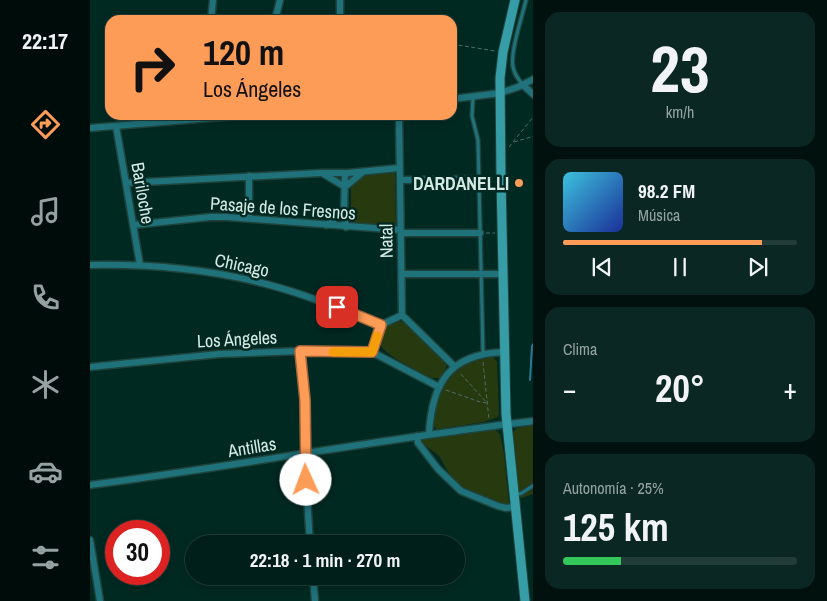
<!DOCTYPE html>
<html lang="es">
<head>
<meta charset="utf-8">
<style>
  :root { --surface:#001f1a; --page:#0a2723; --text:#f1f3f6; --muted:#95a2a2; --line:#223d39; --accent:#fd9c56 }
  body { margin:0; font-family:"Archivo Narrow",sans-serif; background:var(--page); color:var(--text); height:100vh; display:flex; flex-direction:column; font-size:19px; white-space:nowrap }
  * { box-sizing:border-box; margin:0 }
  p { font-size:16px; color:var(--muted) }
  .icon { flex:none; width:28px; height:28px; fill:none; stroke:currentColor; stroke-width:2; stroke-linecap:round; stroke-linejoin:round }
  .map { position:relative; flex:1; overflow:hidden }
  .drawer { display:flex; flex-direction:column; gap:12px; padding:12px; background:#00110e; width:294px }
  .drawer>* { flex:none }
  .top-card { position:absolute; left:15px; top:15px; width:352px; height:105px; border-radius:15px; box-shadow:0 2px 8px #0003,0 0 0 1px var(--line); background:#fd9c56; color:#111; overflow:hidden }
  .speed { position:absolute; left:15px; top:520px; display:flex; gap:10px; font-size:25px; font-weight:700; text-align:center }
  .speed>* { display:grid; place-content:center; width:65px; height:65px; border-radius:50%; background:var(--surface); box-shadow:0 2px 8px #0003,0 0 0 1px var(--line); line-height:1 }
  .speed .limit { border:8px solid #d22; background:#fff; color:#111 }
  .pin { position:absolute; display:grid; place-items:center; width:42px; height:42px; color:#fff; margin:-21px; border-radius:10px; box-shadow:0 2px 8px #0006 }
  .me { position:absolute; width:55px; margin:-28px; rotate:358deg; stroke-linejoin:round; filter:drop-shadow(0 0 4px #0008) }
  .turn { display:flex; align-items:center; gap:18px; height:105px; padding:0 15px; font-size:22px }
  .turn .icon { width:65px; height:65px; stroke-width:2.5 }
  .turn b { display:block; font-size:35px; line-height:42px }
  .big { font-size:38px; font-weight:700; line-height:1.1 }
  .drawer .card { flex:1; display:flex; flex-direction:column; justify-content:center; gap:8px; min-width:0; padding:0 18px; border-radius:15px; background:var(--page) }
  .drawer .dial { align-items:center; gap:0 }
  .dial b { font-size:65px; line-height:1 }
  .song { display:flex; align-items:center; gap:15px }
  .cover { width:60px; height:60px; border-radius:8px; background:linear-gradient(135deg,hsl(190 70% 55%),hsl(230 70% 35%)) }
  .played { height:5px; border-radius:2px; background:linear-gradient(90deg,var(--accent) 85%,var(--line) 85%) }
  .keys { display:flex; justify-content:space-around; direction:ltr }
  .heat { display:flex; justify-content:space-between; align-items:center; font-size:28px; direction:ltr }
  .charge { height:8px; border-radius:4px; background:linear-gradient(90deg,#34c759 25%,var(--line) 0) }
  .trip { position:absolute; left:95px; top:535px; width:280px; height:50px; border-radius:25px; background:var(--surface); box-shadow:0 2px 8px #0003,0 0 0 1px var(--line); font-weight:700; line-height:50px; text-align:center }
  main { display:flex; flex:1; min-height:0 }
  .tab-bar { display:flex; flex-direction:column; width:90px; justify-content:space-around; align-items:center; background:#000c0a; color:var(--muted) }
  .tab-bar .icon { width:35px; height:35px }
  .tab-bar .on { color:var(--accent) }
  .tab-bar b { font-size:22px; color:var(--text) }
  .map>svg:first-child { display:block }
  .green { fill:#27390f }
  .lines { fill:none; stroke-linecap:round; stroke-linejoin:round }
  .stream { stroke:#2a7897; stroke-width:2 }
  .lane-casing { stroke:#1e443d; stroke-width:5.5 }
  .street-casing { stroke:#1e443d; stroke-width:9 }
  .secondary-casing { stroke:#1e443d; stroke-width:11 }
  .path { stroke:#4c6e68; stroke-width:1; stroke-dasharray:4 2.5; stroke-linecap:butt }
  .lane { stroke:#1f727a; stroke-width:3 }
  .street { stroke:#1f727a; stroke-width:6 }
  .secondary { stroke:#369ca6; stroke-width:9 }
  .route-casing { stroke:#a46538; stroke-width:12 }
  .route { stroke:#fd9c56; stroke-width:9 }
  .slow { stroke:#f59e0b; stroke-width:9 }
  .poi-dot { fill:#fd9c56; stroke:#002922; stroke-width:2 }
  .labels { text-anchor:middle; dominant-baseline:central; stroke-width:5; stroke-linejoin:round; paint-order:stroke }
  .poi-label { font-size:18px; font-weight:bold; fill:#d5eae5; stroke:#002922; text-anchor:end }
  .street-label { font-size:18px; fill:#d5eae5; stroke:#002922 }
</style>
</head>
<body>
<main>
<nav class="tab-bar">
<b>22:17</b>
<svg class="icon on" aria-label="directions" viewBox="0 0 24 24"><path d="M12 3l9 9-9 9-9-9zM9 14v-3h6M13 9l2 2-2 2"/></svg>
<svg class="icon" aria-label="music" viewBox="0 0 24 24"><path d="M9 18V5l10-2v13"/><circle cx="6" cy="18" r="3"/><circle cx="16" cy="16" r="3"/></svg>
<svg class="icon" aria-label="phone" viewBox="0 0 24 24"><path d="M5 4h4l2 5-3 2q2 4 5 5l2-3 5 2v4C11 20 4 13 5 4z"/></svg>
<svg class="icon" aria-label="climate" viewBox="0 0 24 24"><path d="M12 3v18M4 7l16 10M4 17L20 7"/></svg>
<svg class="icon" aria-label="car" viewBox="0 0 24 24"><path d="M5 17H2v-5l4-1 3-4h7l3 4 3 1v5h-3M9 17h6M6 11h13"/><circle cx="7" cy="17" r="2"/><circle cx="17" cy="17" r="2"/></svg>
<svg class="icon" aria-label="filters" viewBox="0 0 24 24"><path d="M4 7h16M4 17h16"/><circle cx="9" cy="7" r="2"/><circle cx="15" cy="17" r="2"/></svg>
</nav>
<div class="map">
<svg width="444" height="601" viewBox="0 0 444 601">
  <rect width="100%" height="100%" fill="#002922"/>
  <path class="green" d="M305,173L306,226L261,223V176Z
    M307,321L314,322L357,363L355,373L350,378H342C332,373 295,355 291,346C290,342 291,337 292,334C295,327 300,324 307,321Z
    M401,356L404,358L407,362L409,413L408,417L394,422L347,429L344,427C342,420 344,412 346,404C353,378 373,359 401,356Z
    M443,425V494L429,499L422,433L427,428Z
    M404,429L410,434L414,453L419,503L414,506L370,488L360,475L349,456L331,442L333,438Z"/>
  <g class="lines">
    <path class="stream" d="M440,380L442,346L444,343"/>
    <g class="lane-casing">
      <path id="lane" d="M433,85C428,79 424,74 423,67C420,52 432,17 436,0
        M383,97L382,116L388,140L393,353
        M426,495L432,493L444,485"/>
    </g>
    <g class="street-casing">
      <path id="street" d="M121,20L123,0
        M185,20L190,0
        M250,20V0
        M433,85L444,95
        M362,99L410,93L428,87L444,79
        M26,126L50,265
        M0,128L157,115
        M232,173L255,187L273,172
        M159,176V218
        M310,180L389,179
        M36,183L231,173H258L309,168
        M254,212L255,173
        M43,225L120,217H137L311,230
        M236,225L254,212L256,227
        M311,233H390
        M0,265C57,264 116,269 172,283C212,293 252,309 291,325
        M312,274H413
        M312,315L365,367
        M210,351L215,400L216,480L220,544
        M282,352L291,325L312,315L309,115
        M0,367L129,354L210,351L282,352L349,387
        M339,434C342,383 359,354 414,352
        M327,436L328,443L348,469L371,491L408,506L416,508L425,507
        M0,485C148,466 295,438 444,421
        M0,540L10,601
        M223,576L225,601"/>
    </g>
    <g class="secondary-casing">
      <path id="secondary" d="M425,0L413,52L410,78L411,178L416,414L435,601"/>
    </g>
    <path class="path" d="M362,44L405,51
      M424,142L444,136
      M419,147L444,116
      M395,178H403
      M396,233H405
      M393,362L399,420
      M356,390L390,402L397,403L370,373"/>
    <use href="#lane" class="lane"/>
    <use href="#street" class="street"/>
    <use href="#secondary" class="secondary"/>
  </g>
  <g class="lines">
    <g class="route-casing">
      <path id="route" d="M216,480L215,400L210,351L282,352L291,325L247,307"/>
    </g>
    <use href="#route" class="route"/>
    <path class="slow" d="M243,352H282L287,336"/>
  </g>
  <circle class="poi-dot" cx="429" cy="183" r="5"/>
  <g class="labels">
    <g class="poi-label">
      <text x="419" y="183">DARDANELLI</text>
    </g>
    <g class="street-label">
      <text transform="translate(53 193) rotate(80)">Bariloche</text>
      <text transform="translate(193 208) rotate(4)">Pasaje de los Fresnos</text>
      <text transform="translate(296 241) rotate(-91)">Natal</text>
      <text transform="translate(152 265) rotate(12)">Chicago</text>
      <text transform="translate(147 339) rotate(-3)">Los Ángeles</text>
      <text transform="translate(162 447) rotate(-9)">Antillas</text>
    </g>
  </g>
</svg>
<div class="speed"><div class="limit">30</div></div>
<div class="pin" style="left:247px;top:307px;background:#d93025"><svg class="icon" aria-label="arrive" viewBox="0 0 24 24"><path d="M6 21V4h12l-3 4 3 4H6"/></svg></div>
<svg class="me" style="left:216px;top:480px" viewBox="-20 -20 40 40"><circle r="19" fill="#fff"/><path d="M0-13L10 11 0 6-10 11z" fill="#fd9c56"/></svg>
<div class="trip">22:18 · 1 min · 270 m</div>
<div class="top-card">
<div class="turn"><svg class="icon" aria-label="right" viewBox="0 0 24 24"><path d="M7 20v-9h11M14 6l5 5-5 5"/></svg><div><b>120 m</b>Los Ángeles</div></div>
</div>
</div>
<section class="drawer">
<div class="card dial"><b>23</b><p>km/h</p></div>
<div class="card">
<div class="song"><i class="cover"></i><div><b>98.2 FM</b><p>Música</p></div></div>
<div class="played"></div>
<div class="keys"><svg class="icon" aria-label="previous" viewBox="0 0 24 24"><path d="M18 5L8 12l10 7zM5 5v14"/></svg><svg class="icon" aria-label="pause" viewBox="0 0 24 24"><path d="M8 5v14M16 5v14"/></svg><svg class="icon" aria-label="next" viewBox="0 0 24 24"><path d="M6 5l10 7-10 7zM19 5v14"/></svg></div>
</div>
<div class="card"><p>Clima</p>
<div class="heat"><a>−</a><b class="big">20°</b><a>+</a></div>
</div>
<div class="card"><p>Autonomía · 25%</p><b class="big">125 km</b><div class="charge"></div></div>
</section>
</main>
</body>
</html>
